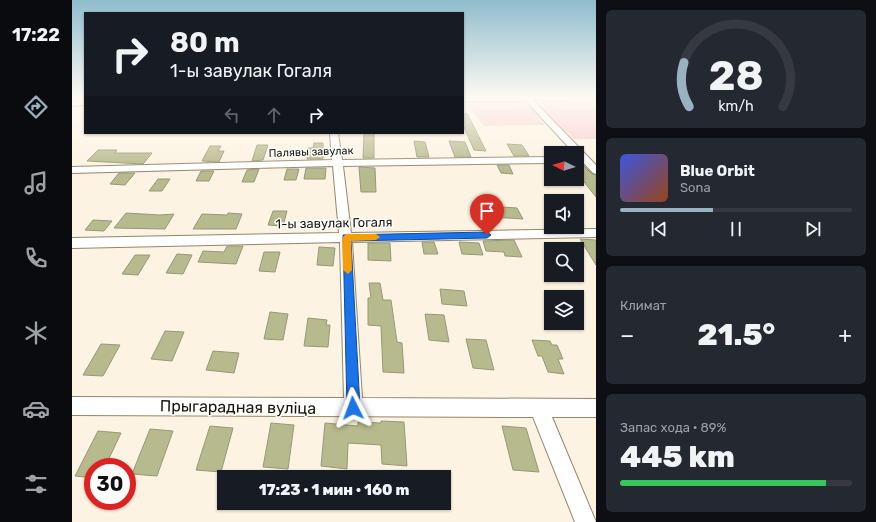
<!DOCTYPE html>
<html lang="ru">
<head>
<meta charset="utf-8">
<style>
  :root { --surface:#171b24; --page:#242831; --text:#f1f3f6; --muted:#9ea1a6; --line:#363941; --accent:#99b2c0 }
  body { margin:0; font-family:Rubik,sans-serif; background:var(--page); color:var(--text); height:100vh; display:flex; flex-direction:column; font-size:15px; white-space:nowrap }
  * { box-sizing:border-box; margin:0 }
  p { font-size:13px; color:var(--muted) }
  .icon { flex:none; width:22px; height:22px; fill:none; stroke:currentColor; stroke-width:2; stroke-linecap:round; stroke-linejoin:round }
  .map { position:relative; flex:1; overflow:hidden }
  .panel { display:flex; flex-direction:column; gap:10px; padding:10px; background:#0d0f14; width:280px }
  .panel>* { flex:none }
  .guide { position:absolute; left:12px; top:12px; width:380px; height:122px; border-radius:0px; box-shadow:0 1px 3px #0004; background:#171b24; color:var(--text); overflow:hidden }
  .needle { width:26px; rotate:275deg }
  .fabs { position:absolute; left:472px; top:146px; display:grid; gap:8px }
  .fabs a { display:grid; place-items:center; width:40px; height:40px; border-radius:0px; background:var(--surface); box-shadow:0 1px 3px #0004; font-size:20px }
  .speed { position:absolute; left:12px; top:458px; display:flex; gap:8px; font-size:20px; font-weight:700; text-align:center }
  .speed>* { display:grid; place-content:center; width:52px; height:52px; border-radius:50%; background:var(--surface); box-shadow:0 1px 3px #0004; line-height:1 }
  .speed .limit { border:6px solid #d22; background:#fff; color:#111 }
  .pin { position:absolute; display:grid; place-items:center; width:34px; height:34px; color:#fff; margin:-41px -17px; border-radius:50% 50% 50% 0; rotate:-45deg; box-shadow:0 0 4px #0007 }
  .pin .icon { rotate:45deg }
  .me { position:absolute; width:44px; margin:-22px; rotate:357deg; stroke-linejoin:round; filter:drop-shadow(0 0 3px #0008) }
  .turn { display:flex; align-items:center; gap:14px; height:84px; padding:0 20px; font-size:18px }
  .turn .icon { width:52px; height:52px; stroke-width:2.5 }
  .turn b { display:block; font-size:28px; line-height:34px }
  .lanes { display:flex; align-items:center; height:38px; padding:0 20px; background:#0003; justify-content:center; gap:20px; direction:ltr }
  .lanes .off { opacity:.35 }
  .big { font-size:30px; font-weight:800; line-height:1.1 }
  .panel .widget { flex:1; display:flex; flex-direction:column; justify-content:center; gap:6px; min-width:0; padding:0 14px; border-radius:6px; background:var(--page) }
  .panel .dial { align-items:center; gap:0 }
  .dial svg { height:104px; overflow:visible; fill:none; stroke:var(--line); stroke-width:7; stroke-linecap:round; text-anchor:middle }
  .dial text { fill:var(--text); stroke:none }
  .song { display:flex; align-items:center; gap:12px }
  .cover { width:48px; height:48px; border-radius:6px; background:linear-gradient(135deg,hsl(230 70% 55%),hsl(20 70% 35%)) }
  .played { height:4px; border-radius:2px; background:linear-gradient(90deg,var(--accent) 40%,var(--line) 40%) }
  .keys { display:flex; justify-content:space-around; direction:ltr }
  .heat { display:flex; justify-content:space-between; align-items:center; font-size:22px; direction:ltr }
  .charge { height:6px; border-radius:3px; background:linear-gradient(90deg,#34c759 89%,var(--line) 0) }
  .trip { position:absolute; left:145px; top:470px; width:234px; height:40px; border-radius:0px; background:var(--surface); box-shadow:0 1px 3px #0004; font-weight:800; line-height:40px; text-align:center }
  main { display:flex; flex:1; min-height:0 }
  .tabs { display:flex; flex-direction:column; width:72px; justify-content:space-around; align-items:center; background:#090b0e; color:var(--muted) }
  .tabs .icon { width:28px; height:28px }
  .tabs .current { color:var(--accent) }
  .tabs b { font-size:18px; color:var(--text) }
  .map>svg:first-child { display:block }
  .green { fill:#f9cccd }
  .building { fill:#b7ba8c; stroke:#96987b }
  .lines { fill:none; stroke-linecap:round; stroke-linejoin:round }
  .street-casing { stroke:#94856b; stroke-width:2 }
  .street { fill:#fff; fill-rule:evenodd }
  .route { fill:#1a73e8; stroke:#114b97 }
  .slow { fill:#f59e0b }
  .labels { text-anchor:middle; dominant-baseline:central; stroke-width:3; stroke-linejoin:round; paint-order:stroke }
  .far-street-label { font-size:11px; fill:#1a140b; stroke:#fff }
  .street-label { font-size:13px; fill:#1a140b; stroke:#fff }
  .near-street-label { font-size:16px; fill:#1a140b; stroke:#fff }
</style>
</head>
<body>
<main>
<nav class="tabs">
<b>17:22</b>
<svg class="icon current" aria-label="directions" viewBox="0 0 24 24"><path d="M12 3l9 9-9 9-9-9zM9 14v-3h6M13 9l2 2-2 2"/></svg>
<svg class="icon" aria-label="music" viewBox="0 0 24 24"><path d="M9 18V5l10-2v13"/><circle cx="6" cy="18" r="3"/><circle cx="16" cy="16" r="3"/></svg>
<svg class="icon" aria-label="phone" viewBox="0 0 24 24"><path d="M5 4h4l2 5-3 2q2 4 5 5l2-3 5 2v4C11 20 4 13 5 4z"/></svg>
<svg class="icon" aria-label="climate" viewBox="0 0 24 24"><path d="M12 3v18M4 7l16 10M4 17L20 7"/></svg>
<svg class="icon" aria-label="car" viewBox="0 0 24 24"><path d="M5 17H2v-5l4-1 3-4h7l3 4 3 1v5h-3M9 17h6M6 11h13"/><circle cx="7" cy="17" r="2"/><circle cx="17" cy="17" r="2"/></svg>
<svg class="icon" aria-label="filters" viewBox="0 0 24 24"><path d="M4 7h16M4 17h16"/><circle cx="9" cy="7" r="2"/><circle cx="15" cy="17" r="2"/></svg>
</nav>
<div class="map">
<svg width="524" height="522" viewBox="0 0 524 522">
  <rect width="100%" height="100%" fill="#fdf3e2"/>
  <path class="green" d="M470,101H521L524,104V139H502L468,107Z
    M394,102H448L457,105L473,125L412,126Z"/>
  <path class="building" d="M395,113L414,151L402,150L391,125V115Z
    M292,133H302V158H291Z
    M342,141L353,142L357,157H345Z
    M377,141L393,142L399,157H383Z
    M242,143H251V159H235L236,148H241Z
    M435,144L450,145L457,156H442Z
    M185,145H196L191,160L180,161Z
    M138,146H149L146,151H152L147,162L130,161Z
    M26,150H45L43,153H80L71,164L15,161Z
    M505,163L510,164L520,174L524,175V197L505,173Z
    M425,165H437L441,174L429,173Z
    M287,167L303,168L304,192H289Z
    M234,168H254L253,179H232Z
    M187,169L182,182H170L175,170Z
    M215,169H227L224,180H212Z
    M129,171H142L137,181H124Z
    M47,173H63L53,185L38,184Z
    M86,179H98L90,191H77Z
    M414,206L445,208L451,219L418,217Z
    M201,211H215L211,226L196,225Z
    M54,213L88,215L102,214L93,229L42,228Z
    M156,213L170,214L164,229H121L130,214L155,215Z
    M21,220L40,221L32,231L13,230Z
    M508,239L524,240V265Z
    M442,240L450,257L433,256L432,252L414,251L411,241Z
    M350,242H362L366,254H352Z
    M387,242L407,243L411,255L390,254Z
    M296,243H318L319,261L296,260Z
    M155,246H171L164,264L126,262L131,251L152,252Z
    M247,247L263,248L261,266L245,265Z
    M192,252H208L203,272L187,271Z
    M105,254L120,255L111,274L94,273Z
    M63,255H78L66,275L50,274Z
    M297,283H308L311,300H319L325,342L330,343L332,373L311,372L309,326L296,325V298H299Z
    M368,289L392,291L395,306L370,304Z
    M198,312L216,314L211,340L192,339Z
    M353,314L372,315L377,342L357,340Z
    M236,318L255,320L254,325H258L256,347L232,346Z
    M93,331L112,332L100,361L79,359Z
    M394,339L414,340L422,370L401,368Z
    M460,340L478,341L480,345H485L491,359H486L492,374L476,372L470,356H466Z
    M29,344L48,345L31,376L11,375Z
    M141,351L167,353L162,373L134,370Z
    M309,421L332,422L335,466L310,464L309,445L276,443L275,469L249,466L253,423L286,426V422L309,423Z
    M199,423L222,425L216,469L191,467Z
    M138,426L161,428L149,472L124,470Z
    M430,426L454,428L467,472L441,470Z
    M78,429L101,431L85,476L60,474Z
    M26,431L49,433L33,467H21V478L3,476Z"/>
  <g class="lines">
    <g class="street-casing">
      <path id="street" d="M391,98H498L495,100H461L524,165V174L521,173L505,156V153H502L454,101H391Z
        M13,101V105L0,106V102Z
        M258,133H266L270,160L479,157V163L271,166L279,233L524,229V237L280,242L290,398L524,399V417H480L524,522H503L461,417L0,415V397L272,398L268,242L0,248V238L267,233L261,166L0,173V167L260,160Z"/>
    </g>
    <use href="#street" class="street"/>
  </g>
  <linearGradient id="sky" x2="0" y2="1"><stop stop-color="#8fbccd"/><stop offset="0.57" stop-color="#fefaf2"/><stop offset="1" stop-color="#fefaf2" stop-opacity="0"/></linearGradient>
  <rect width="524" height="171" fill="url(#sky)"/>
  <path class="route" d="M415,232L419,235L415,238L279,241L288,408L286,413L281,415L277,413L275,408L271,235Z"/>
  <path class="slow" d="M274,234H304L308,237L304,240L279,241L280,270L276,274L271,270L270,238Z"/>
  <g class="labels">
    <g class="far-street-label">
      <text transform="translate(239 152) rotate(-2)">Палявы завулак</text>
    </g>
    <g class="street-label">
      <text transform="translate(262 223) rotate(-1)">1-ы завулак Гогаля</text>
    </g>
    <g class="near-street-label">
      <text transform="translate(166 407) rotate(1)">Прыгарадная вуліца</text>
    </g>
  </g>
</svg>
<div class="fabs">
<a><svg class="needle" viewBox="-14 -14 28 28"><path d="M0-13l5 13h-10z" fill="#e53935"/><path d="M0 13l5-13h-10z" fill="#9ea1a6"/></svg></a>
<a><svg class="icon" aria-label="sound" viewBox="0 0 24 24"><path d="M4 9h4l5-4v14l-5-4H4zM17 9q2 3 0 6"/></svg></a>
<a><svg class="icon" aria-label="search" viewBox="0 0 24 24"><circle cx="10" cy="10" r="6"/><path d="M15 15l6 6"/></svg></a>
<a><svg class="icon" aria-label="layers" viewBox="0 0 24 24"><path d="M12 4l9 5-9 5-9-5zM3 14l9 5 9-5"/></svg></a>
</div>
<div class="speed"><div class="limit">30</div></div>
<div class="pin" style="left:415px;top:235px;background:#d93025"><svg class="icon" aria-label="arrive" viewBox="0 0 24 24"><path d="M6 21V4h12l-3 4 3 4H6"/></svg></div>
<svg class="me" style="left:281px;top:408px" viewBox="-20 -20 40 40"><path d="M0-17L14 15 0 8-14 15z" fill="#1a73e8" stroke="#fff" stroke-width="4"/></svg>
<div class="trip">17:23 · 1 мин · 160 m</div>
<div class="guide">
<div class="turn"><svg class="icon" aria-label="right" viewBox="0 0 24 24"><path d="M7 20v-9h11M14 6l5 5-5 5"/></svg><div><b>80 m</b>1-ы завулак Гогаля</div></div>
<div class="lanes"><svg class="icon off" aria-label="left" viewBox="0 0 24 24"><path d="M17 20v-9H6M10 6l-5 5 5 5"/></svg><svg class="icon off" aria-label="ahead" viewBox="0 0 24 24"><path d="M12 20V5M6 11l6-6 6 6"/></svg><svg class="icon" aria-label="right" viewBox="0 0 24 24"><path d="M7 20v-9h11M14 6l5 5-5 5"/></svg></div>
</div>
</div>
<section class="panel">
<div class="widget dial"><svg viewBox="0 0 100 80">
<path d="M14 69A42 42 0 1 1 86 69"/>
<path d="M14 69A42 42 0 0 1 10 35" stroke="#99b2c0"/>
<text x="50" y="56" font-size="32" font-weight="700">28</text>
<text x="50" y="72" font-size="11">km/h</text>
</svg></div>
<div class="widget">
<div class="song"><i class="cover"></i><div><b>Blue Orbit</b><p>Sona</p></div></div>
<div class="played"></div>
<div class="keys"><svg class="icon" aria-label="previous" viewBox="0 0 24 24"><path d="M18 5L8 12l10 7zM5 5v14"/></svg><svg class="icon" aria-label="pause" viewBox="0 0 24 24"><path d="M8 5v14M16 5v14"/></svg><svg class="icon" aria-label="next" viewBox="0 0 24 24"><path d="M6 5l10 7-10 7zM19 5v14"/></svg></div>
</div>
<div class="widget"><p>Климат</p>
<div class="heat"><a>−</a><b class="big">21.5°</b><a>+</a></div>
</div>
<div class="widget"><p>Запас хода · 89%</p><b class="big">445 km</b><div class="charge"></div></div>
</section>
</main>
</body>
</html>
